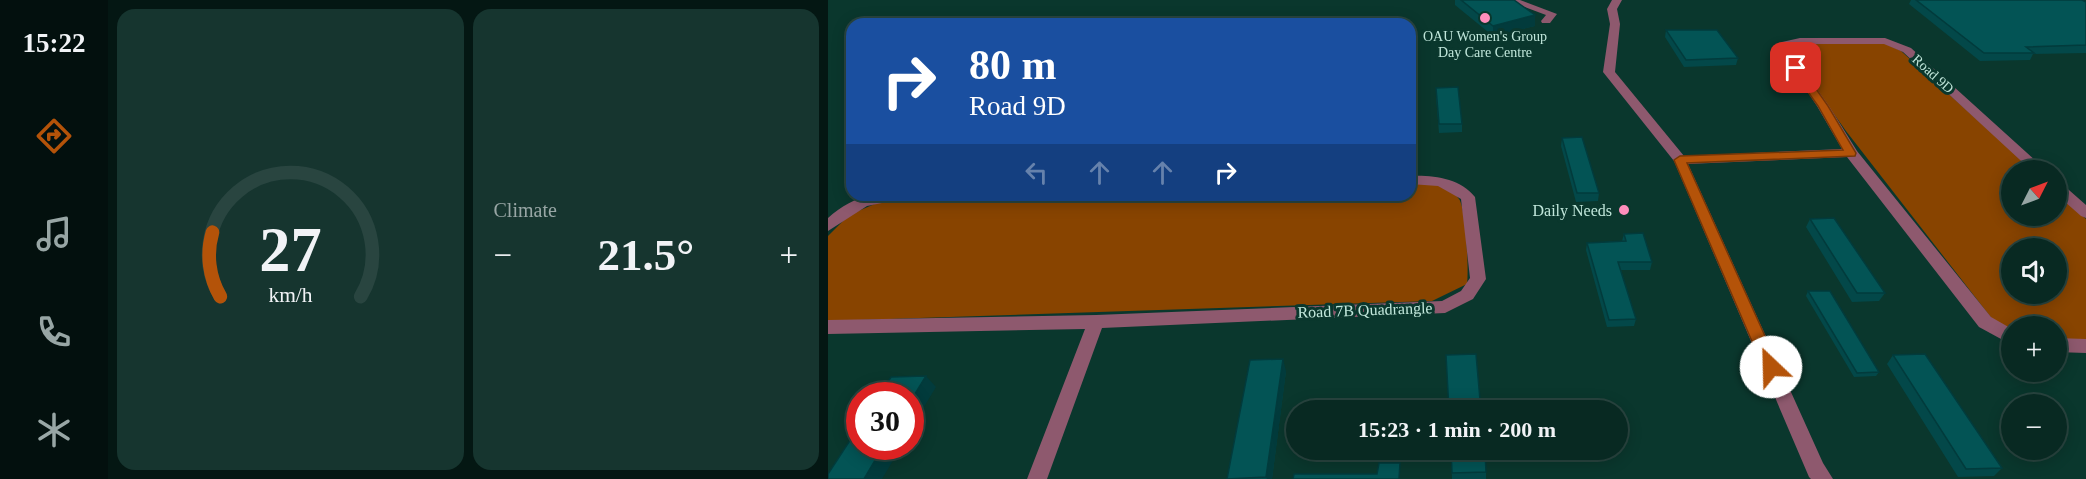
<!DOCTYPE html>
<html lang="en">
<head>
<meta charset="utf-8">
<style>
  :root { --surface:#082922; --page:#16352f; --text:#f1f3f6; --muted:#98a6a5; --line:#294540; --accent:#b45309 }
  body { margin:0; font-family:Georgia,serif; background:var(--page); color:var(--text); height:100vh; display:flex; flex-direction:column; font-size:22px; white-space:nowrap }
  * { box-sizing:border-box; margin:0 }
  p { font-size:20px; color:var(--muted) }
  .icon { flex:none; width:33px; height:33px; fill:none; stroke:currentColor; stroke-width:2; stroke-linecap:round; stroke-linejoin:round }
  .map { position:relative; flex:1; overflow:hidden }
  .drawer { display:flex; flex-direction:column; gap:9px; padding:9px; background:#041713; width:720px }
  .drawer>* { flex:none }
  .guide { position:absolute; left:18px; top:18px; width:570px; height:183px; border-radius:18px; box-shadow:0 3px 15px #0003,0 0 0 2px var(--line); background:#1a4fa0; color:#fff; overflow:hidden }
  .needle { width:39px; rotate:48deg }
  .buttons { position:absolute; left:1173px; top:160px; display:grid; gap:12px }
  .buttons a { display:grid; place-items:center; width:66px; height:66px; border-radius:50%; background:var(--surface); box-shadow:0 3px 15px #0003,0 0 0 2px var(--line); font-size:30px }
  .speed { position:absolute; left:18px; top:382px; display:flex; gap:12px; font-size:30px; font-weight:700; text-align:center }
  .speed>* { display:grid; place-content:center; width:78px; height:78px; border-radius:50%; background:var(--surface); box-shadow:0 3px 15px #0003,0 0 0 2px var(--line); line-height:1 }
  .speed .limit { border:9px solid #d22; background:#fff; color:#111 }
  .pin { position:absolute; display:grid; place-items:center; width:51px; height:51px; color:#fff; margin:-26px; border-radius:12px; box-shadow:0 3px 9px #0006 }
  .me { position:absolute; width:66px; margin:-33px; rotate:336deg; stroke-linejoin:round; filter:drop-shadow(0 0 4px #0008) }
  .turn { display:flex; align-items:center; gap:21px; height:126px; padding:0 24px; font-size:27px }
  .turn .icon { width:78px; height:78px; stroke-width:2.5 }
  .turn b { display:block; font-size:42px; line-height:51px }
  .lanes { display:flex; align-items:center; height:57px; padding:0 24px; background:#0003; justify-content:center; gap:30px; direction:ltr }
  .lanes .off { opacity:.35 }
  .big { font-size:45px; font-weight:600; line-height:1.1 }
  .drawer .widget { flex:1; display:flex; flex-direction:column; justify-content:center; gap:9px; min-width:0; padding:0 21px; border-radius:18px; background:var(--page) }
  .drawer .dial { align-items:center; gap:0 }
  .dial svg { height:156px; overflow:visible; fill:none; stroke:var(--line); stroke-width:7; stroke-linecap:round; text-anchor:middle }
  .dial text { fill:var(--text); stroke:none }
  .heat { display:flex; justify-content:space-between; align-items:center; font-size:33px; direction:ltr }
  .drawer .tiles { flex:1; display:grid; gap:9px; grid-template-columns:repeat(2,1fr) }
  .trip { position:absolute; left:458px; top:400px; width:342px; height:60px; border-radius:30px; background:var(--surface); box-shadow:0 3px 15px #0003,0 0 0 2px var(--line); font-weight:600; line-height:60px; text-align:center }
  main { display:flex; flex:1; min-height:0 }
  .menu { display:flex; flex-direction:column; width:108px; justify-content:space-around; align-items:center; background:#03100e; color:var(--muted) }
  .menu .icon { width:42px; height:42px }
  .menu .on { color:var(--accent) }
  .menu b { font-size:27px; color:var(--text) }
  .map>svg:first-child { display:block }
  .green { fill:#840; fill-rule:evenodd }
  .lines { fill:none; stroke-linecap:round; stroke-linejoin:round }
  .minor { fill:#8e596e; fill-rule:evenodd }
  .wall { fill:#034849 }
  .shaded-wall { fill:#023b3c }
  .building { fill:#035455; stroke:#023b3c; stroke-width:1.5 }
  .route { fill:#b45309; stroke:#753606; stroke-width:1.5 }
  .poi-dot { fill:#fe8ebc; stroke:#0a372d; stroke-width:2 }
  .labels { text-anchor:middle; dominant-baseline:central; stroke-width:6; stroke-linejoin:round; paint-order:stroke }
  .far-poi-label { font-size:14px; fill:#c1e7db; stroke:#0a372d }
  .far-street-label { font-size:14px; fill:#c1e7db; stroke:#0a372d }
  .poi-label { font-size:16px; fill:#c1e7db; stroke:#0a372d; text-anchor:end }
  .street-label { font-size:16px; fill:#c1e7db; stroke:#0a372d }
</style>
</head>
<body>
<main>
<nav class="menu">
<b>15:22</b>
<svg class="icon on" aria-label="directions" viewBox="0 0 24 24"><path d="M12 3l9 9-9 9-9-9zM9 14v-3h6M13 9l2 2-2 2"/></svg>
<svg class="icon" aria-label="music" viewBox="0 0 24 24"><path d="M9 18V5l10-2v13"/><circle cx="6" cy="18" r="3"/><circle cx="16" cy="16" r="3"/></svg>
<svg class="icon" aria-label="phone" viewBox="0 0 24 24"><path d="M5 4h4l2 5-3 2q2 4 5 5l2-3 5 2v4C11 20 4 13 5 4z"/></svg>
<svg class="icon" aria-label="climate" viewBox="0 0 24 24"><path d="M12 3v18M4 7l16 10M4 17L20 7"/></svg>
</nav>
<section class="drawer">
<div class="tiles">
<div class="widget dial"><svg viewBox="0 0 100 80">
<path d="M14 69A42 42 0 1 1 86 69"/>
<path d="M14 69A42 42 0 0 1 10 36" stroke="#b45309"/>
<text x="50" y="56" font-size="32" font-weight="700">27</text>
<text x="50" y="72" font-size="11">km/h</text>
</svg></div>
<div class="widget"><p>Climate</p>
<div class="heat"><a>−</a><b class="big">21.5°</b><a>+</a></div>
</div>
</div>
</section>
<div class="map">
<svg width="1258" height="479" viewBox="0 0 1258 479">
  <rect width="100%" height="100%" fill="#0a372d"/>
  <path class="green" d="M972,43H1056L1073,51L1206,171H1184V216H1228L1229,192L1258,219V341H1229L1228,327H1184L1183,332L1165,320L1018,131L961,51L962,48ZM1184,249H1228V294H1184Z
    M607,183C616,187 625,190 631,199C638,208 641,271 639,284L604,301L0,321V236L21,215L56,200L182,195H582V184Z"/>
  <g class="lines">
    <path class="minor" d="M678,0H692L729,14L722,23H714L713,21L718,15Z
      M784,0H794L789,9L792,24L787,72L856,156L1014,149L989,106L950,48L954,42L972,38H1057L1083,48L1219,171H1204L1075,52L1056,44H972L960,48L1001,106L1029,151L1163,317L1184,329V345L1151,327L1019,157L860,164L995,463L1005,479H983L981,477L846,161L775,72L782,24L779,9Z
      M582,176C605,175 632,178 647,197L658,279L645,299L617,313L274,328L219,479H199L257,329L0,334V320L268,315L614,301L633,291L642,278L633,199L610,186L582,184Z
      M1228,182L1233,183L1258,205V218L1253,216L1228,194Z
      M43,195H81L74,199L39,206L0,231V218C13,206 27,199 43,195Z
      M1228,338L1258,339V353L1228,352Z"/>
  </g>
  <path class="wall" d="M627,0H686L707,26L665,36L627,5Z
    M1083,0H1254L1258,2V53L1205,54L1202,60L1152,61L1081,4Z
    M838,30L910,58L908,65L856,67L837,37Z
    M608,96L634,124V132L611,133Z
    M734,138L771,193L770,201L748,202L733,146Z
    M982,219L1057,293L1051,301L1024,302L978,227Z
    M796,234L824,262L822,270H793L808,319L806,326L779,327L758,250L759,243L794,241Z
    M980,291L1051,372L1048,376L1026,377L978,296Z
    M1065,355L1174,468L1166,476L1130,477L1059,364Z
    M458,371L444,479H399Z
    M623,450L658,472V479H624Z"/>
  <path class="shaded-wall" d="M707,15V26L665,36V26Z
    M455,359L458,371L444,479H439L438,477Z
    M98,376L108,387L82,430V402Z
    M55,447H73L54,479H36Z"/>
  <path class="building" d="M633,0H686L707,15L665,26Z
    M1088,0H1254L1258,2V45L1198,47L1206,53H1156Z
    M838,30H889L910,58L858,60Z
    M630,87L634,124H611L608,88Z
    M754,137L771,193H749L734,138Z
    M1006,218L1057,293H1029L982,219Z
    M815,233L824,262H790L808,319L781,320L759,243L798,241L796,234Z
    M980,291H1002L1051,372L1029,373Z
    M648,354L653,411H621L618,355Z
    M1097,354L1174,468L1138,469L1065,355Z
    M455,359L438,477L399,479L422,360Z
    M98,376L82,402V396H51L63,377Z
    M32,425V447H55L36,479H0V474Z
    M623,450H657L658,472L624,473Z
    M551,463H572L571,479H465L466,474H549Z"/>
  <path class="route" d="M968,65L972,66L1000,106L1028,153L1027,156L859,163L951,367L949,371L943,373L937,371L935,367L846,160L852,156L1015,150L990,106L963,68Z"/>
  <g class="poi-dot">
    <circle cx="657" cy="18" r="6"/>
    <circle cx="796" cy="210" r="6"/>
  </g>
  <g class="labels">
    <g class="far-poi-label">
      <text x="657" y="36">OAU Women's Group<tspan x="657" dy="16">Day Care Centre</tspan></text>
    </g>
    <g class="far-street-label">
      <text transform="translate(1105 74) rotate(42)">Road 9D</text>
    </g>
    <g class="poi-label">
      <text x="784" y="210">Daily Needs</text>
    </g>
    <g class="street-label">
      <text transform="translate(537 310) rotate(-2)">Road 7B Quadrangle</text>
    </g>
  </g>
</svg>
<div class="buttons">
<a><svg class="needle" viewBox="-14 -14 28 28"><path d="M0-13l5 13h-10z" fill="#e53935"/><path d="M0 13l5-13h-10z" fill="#98a6a5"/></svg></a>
<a><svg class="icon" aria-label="sound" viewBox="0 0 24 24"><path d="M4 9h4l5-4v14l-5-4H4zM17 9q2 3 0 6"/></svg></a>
<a>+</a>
<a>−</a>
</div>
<div class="speed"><div class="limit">30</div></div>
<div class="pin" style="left:968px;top:68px;background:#d93025"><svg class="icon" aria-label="arrive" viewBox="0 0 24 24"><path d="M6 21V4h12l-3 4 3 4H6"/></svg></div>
<svg class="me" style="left:943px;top:367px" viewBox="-20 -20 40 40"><circle r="19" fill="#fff"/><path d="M0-13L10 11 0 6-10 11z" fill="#b45309"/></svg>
<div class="trip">15:23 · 1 min · 200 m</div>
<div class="guide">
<div class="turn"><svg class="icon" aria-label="right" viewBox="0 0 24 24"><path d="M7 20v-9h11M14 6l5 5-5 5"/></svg><div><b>80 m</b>Road 9D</div></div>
<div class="lanes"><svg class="icon off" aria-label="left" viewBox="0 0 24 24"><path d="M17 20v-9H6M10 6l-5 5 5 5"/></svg><svg class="icon off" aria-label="ahead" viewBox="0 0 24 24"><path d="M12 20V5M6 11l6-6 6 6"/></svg><svg class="icon off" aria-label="ahead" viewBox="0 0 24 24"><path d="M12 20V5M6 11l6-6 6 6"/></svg><svg class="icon" aria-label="right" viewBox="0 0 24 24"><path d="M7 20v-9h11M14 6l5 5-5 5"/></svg></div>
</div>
</div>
</main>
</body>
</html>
